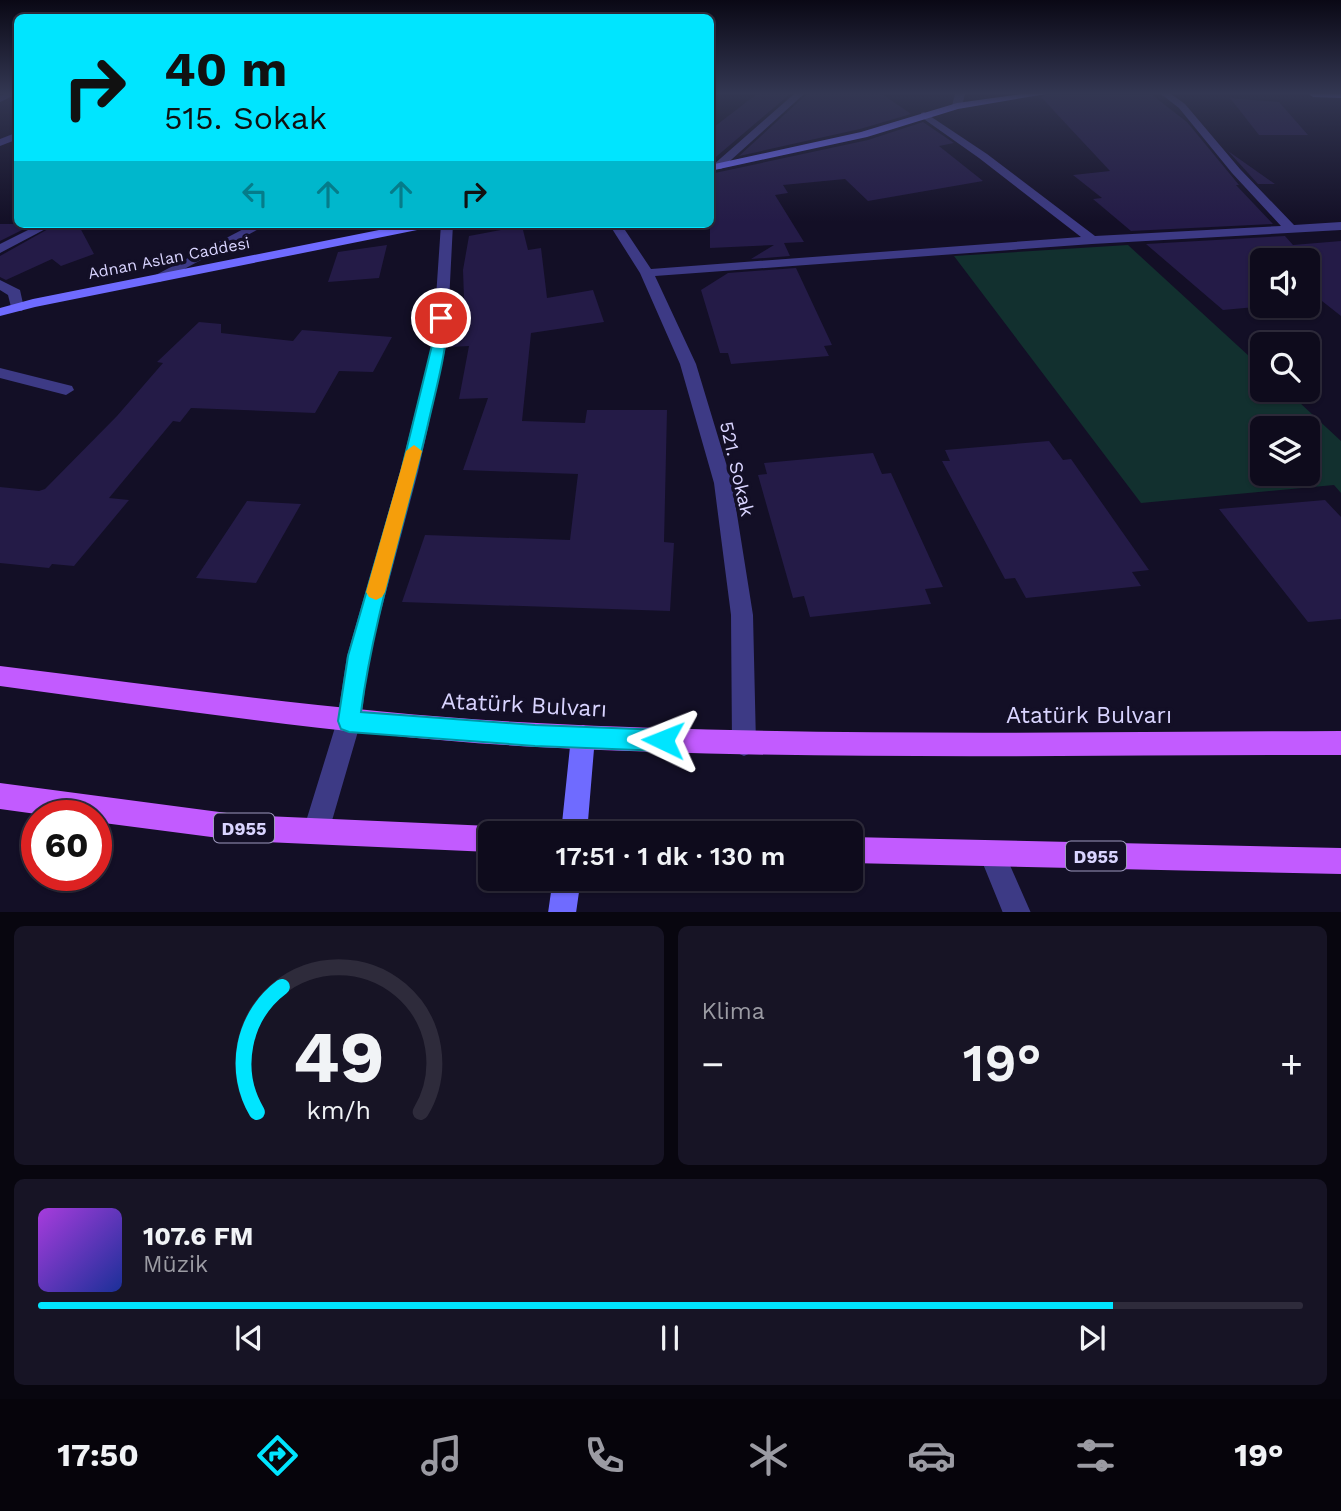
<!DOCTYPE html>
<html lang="tr">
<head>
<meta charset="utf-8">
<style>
  :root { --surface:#0e0b1c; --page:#171425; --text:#f1f3f6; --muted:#9b9ba3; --line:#2e2b3b; --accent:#00e5ff }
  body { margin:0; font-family:"Work Sans",sans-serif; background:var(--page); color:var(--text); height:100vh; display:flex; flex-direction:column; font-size:26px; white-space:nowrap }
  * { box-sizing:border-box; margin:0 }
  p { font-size:23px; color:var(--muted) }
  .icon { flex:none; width:38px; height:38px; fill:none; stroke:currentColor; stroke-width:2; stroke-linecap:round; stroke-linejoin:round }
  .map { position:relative; height:912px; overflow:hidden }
  .side { display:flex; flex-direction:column; gap:14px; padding:14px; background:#08060f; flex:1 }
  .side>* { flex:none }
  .hud { position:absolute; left:14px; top:14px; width:700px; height:214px; border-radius:10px; box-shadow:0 2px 5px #0004,0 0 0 2px var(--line); background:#00e5ff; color:#111; overflow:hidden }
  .buttons { position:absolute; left:1250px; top:248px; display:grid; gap:14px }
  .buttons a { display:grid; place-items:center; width:70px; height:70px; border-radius:10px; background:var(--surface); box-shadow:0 2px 5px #0004,0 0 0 2px var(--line); font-size:35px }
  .speed { position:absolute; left:21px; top:800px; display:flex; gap:14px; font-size:35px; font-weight:700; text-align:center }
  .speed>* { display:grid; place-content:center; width:91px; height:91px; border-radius:50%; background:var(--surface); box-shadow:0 2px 5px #0004,0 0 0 2px var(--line); line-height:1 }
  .speed .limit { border:10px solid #d22; background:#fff; color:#111 }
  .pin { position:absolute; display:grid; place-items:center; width:60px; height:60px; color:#fff; margin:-30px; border:4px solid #fff; border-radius:50%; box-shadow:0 2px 7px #0007 }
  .me { position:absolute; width:77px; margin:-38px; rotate:272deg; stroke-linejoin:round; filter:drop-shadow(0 0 5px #0008) }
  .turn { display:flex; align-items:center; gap:24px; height:147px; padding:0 35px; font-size:32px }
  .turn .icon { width:91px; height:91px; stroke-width:2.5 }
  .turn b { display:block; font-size:49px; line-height:60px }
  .lanes { display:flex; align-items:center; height:66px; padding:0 35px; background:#0003; justify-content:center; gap:35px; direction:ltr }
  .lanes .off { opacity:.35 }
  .big { font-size:52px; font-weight:600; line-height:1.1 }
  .side .tile { flex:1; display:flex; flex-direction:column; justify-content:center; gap:10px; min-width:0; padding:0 24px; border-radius:10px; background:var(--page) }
  .side .dial { align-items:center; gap:0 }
  .dial svg { height:182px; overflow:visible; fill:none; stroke:var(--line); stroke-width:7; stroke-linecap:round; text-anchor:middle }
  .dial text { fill:var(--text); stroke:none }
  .song { display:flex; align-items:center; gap:21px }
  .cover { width:84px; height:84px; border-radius:10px; background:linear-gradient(135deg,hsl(280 70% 55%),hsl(230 70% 35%)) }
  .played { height:7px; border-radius:4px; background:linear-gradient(90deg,var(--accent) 85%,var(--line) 85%) }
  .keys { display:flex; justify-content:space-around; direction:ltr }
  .heat { display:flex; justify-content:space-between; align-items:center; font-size:38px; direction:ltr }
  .side .tiles { flex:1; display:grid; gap:14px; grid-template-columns:1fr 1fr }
  .tile:last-child { grid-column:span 2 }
  .trip { position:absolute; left:478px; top:821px; width:385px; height:70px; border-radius:10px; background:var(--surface); box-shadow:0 2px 5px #0004,0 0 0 2px var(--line); font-weight:600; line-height:70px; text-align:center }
  .dock { display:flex; height:112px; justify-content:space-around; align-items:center; background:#06040b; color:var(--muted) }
  .dock .icon { width:49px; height:49px }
  .dock .active { color:var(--accent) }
  .dock b { font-size:32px; color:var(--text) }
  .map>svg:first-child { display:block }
  .green { fill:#12302f; fill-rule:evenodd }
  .building { fill:#241b47 }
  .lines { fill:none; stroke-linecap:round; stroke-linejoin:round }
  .lane { fill:#3d3a85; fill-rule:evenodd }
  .street { fill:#3d3a85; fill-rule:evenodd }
  .secondary { fill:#6f6bff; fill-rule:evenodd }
  .primary { fill:#c25bff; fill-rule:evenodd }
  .route { fill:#00e5ff; stroke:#0095a6; stroke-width:2 }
  .slow { fill:#f59e0b }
  .labels { text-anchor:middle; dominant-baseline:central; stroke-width:7; stroke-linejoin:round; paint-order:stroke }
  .far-street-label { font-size:16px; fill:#d9d4ff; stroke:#130f26 }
  .shield { fill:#130f26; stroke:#9e99be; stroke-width:2 }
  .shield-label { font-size:18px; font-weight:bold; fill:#d9d4ff }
  .street-label { font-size:19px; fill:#d9d4ff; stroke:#130f26 }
  .near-street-label { font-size:23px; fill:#d9d4ff; stroke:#130f26 }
</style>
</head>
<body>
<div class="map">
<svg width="1341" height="913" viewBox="0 0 1341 913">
  <rect width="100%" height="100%" fill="#130f26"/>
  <path class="green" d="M1128,245L1262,368V390H1286L1341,441V493L1334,485L1141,503L954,256ZM1262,429H1307V474H1262Z"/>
  <path class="building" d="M757,94H790L710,162V130Z
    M807,94H882L911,114L860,129L739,156Z
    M1049,94L1152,95L1187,122L1239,185H1236L1273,224L1131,231L1093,199L1102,198L1073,175L1110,171L1041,97Z
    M1230,98L1279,102L1308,135H1259Z
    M923,122L954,143L939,146L983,181L868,201L845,179L783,185L788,193L775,195L804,242L784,243L790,256L751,259L774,245L710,248V174L868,140Z
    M1228,151L1275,184H1258Z
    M0,224H34L0,241Z
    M57,224H78L94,254L61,266L52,259L6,280L0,277V256Z
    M522,226L528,250L541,248L547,298L593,290L604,322L531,333L522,421L585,423L587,410H667L664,542L674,543L670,611L402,602L425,535L570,540L578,474L463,470L488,398L459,399L469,346L449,347L458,298H464L463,270L469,236Z
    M1285,236L1293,245L1341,241V316L1322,301L1307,303V261H1262V306H1266L1223,310L1146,244Z
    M387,245L379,278L328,282L338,252Z
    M796,268L832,345L824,346L829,356L731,364L728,353H720L701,290L728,273Z
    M199,322L221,324V333L293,341L302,330L392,337L373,372L339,371L315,413L191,408L180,422L173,421L109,498L129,500L74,566L52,564L49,568L0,563V487L39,491L45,489L117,416L163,363L157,362Z
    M1049,441L1063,460L1071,459L1149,570L1132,572L1141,586L1026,598L1015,578L1005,579L942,461H950L945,450Z
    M873,453L882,474L891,473L943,587L925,589L931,604L810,617L804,596L793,598L758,475L767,474L764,463Z
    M1325,500L1341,517V619L1308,622L1219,509Z
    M247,501L301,504L256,583L196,578Z"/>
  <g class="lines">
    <path class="lane" d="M0,368L72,386L74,390L66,395L0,378Z"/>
    <path class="street" d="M4,94H17L0,102V96Z
      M794,94H804L721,169H713V165Z
      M955,94H965L962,106L957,109L952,106Z
      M1161,94H1171L1185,104L1240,169L1294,225L1341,222V230L1092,244L655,276L696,364L732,483L753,615L756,744L753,752L744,756L735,752L732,744L731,615L714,483L680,364L640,273L609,224H621L651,269L1081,237L979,158L921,117V113L924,112L987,154L1095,236L1281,226L1232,173L1179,108Z
      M18,132V139L0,146V139Z
      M40,224H55L0,253V244Z
      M253,224H268L160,282H150L148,279Z
      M441,224H453L447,341L418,472L369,656L361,721L329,831L325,840L316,844L307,840L303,831L337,721L347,656L400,472L433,341Z
      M0,280L20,290L24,308L22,311H12L8,295L0,290Z
      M992,841L1001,845L1031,913H1003L979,854L983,845Z"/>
    <path class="secondary" d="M1022,94H1046L958,109L867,137L710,171V165L861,132L957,103Z
      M1309,94H1341V98L1313,97Z
      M409,224H433L427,228L35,307L0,316V308L33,299Z
      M583,725L592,729L595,737L587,833H561L571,737L574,729Z
      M553,878H581L576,913H548Z"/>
    <path class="primary" d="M0,666C179,688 357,714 537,723C805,737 1073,732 1341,731V755C1073,755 805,761 537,747C357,737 179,710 0,686Z
      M0,783L242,815L490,826L501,833H490V852L242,841L96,822V816H51L0,809Z
      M850,837L1341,848V874L850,863Z"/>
  </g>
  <linearGradient id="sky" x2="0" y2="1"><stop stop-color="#0a0815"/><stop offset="0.42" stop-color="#333752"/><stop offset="1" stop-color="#333752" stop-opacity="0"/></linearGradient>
  <rect width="1341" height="222" fill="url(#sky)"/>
  <path class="route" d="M441,314L448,318C446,354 436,389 428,424C406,520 374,614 361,712L535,725L663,730L671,733L674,740L671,748L663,751L535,746L349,732L341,729L338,721L348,656L401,472L433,341L435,318Z"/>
  <path class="slow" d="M414,445L422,451L385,592L382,597L376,600L369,597L366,592L406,451Z"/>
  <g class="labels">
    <g class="far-street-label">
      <text transform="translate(169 258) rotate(-11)">Adnan Aslan Caddesi</text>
    </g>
    <g class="shield">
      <rect x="214" y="813.5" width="60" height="29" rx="5"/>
      <rect x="1066" y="841.5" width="60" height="29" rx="5"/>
    </g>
    <g class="shield-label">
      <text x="244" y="828">D955</text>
      <text x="1096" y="856">D955</text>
    </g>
    <g class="street-label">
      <text transform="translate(737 469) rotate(77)">521. Sokak</text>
    </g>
    <g class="near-street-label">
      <text transform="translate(524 705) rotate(3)">Atatürk Bulvarı</text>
      <text x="1089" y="715">Atatürk Bulvarı</text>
    </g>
  </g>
</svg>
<div class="buttons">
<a><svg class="icon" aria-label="sound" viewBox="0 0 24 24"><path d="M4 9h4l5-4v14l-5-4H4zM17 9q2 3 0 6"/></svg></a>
<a><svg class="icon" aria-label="search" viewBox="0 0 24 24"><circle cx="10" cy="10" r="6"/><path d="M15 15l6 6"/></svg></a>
<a><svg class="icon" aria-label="layers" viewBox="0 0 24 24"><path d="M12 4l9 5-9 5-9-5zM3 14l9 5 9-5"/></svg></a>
</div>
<div class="speed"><div class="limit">60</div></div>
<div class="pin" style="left:441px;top:318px;background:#d93025"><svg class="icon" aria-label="arrive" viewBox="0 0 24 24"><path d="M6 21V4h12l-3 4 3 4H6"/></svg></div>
<svg class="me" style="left:663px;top:740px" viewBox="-20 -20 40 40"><path d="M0-17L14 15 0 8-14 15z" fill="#00e5ff" stroke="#fff" stroke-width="4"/></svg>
<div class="trip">17:51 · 1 dk · 130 m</div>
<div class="hud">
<div class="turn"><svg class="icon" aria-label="right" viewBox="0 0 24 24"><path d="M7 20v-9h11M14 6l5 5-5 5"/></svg><div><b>40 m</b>515. Sokak</div></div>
<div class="lanes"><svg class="icon off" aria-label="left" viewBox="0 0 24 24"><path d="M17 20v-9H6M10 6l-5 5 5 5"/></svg><svg class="icon off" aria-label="ahead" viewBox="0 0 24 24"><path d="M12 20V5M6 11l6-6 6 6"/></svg><svg class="icon off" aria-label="ahead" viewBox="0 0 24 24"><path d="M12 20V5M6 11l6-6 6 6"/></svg><svg class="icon" aria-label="right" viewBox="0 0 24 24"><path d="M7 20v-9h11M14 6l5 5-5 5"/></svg></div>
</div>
</div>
<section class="side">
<div class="tiles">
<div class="tile dial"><svg viewBox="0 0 100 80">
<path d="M14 69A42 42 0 1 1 86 69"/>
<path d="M14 69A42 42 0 0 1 25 14" stroke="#00e5ff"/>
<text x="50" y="56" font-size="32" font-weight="700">49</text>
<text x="50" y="72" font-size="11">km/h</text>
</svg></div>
<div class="tile"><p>Klima</p>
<div class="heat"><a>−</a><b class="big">19°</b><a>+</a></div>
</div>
<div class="tile">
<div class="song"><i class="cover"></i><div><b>107.6 FM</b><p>Müzik</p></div></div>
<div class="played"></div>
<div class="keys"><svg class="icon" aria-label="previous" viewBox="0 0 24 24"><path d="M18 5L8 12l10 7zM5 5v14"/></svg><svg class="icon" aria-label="pause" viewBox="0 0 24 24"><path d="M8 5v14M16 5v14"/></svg><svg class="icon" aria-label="next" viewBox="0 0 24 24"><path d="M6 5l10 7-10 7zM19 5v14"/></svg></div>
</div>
</div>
</section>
<nav class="dock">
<b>17:50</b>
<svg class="icon active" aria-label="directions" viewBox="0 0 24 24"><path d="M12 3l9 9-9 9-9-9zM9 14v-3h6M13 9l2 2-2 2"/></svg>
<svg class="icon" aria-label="music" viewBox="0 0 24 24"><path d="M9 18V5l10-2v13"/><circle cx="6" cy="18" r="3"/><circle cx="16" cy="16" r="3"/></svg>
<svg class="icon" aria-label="phone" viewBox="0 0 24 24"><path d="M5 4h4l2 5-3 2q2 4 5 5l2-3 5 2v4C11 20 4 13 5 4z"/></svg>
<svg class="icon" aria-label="climate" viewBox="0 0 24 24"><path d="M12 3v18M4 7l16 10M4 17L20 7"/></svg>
<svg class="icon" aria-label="car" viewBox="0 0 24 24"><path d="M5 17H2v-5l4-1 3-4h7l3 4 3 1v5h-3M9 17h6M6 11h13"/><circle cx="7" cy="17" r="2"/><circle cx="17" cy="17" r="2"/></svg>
<svg class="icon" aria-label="filters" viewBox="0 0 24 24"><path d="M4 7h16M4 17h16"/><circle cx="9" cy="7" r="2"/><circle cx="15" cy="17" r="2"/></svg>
<b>19°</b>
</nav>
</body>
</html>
